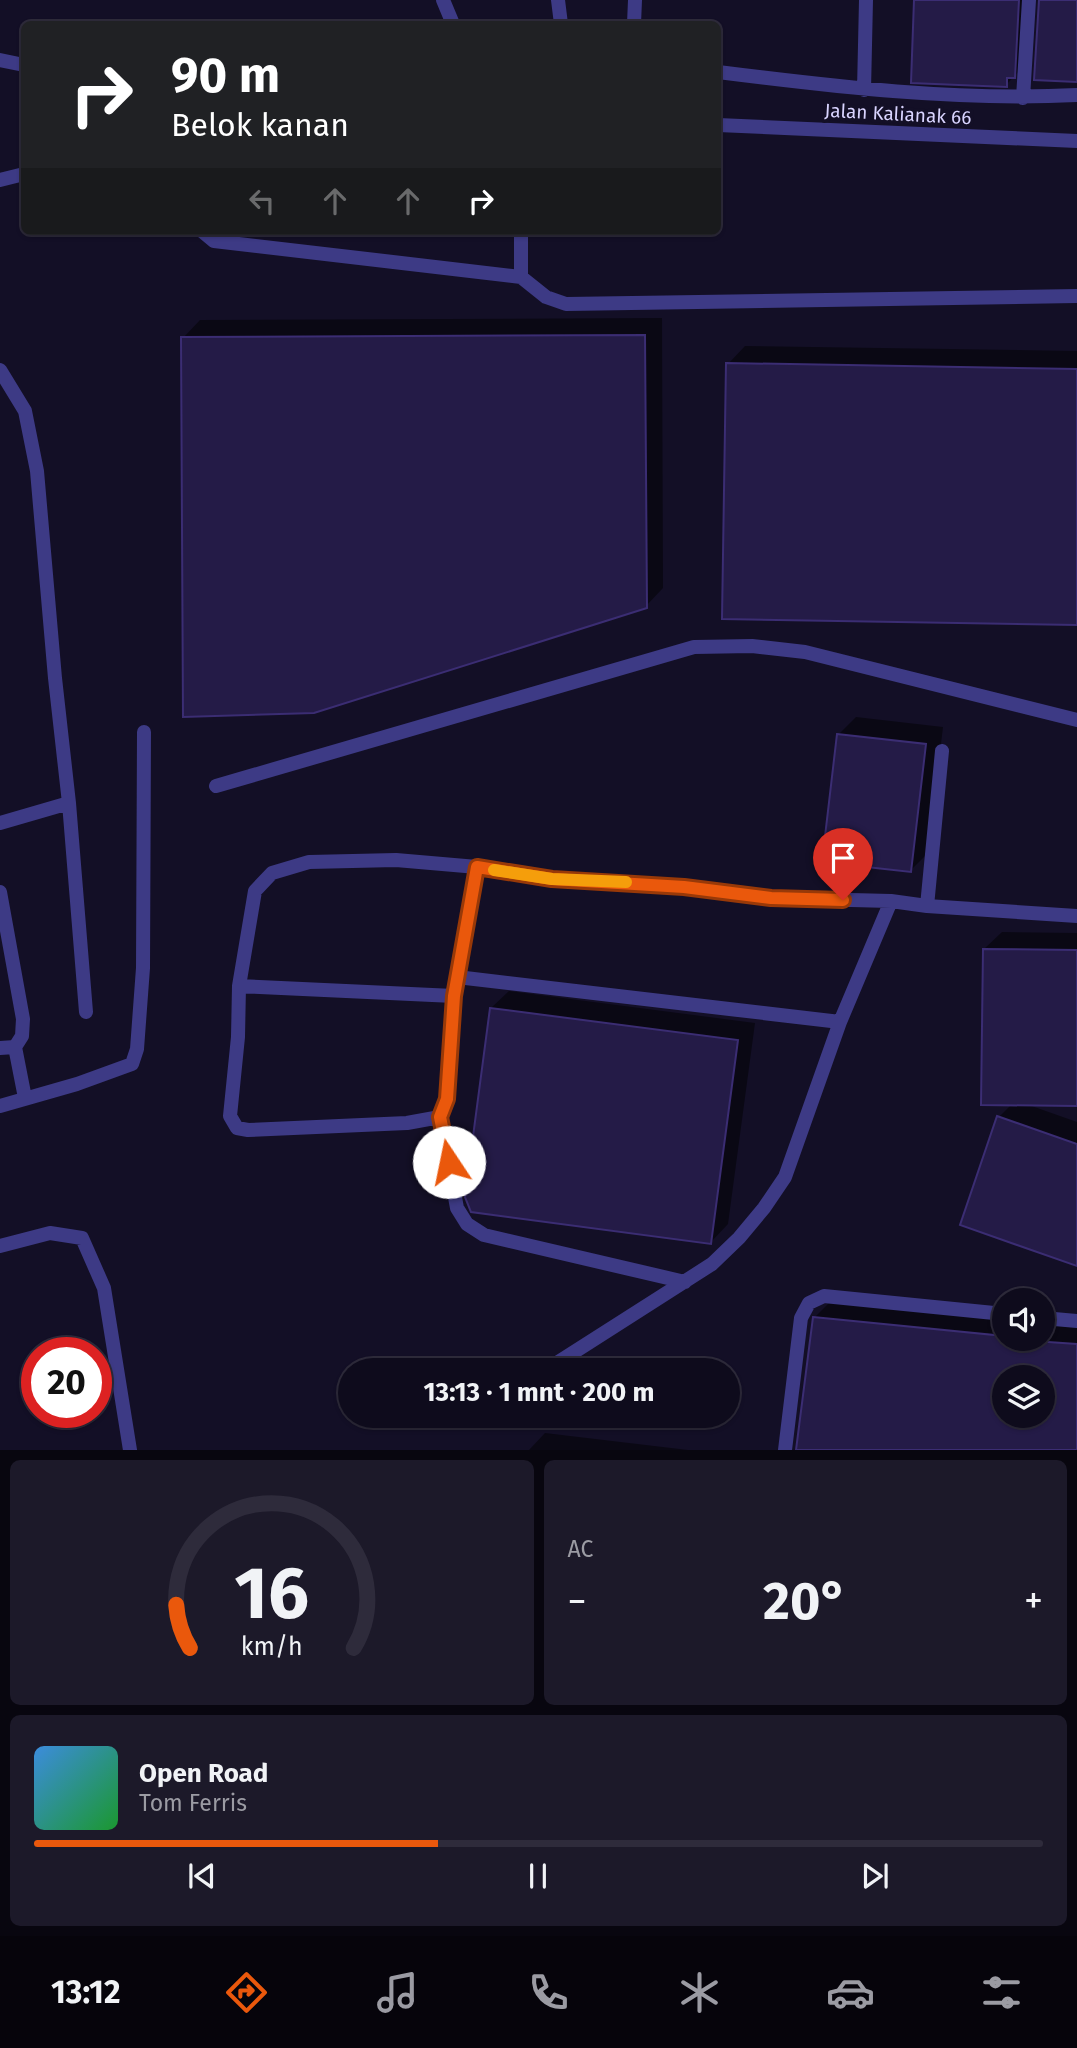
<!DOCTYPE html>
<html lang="id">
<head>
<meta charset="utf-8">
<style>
  :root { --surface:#0e0b1c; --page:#1c1929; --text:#f1f3f6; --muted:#9b9ba3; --line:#2e2b3b; --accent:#ea580c }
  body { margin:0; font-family:"Fira Sans",sans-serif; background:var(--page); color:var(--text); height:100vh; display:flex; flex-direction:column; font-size:26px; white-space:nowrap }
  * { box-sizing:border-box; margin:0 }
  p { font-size:23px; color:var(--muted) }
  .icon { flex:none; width:38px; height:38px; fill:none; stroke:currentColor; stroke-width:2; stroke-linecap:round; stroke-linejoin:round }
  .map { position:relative; height:1450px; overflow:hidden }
  .side { display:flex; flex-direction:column; gap:10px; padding:10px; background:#08060f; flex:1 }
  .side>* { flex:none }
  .guide { position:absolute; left:21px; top:21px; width:700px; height:214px; border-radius:10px; box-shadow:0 2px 5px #0004,0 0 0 2px var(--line); background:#202124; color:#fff; overflow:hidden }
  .buttons { position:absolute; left:992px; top:1288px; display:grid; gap:14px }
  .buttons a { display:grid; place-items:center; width:63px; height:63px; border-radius:50%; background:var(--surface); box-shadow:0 2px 5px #0004,0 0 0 2px var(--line); font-size:35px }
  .speed { position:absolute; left:21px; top:1337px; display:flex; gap:14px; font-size:35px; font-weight:700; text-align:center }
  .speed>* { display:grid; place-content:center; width:91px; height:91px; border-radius:50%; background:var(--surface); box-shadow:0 2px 5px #0004,0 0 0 2px var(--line); line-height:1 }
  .speed .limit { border:10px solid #d22; background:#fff; color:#111 }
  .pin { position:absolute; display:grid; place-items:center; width:60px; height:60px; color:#fff; margin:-72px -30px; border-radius:50% 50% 50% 0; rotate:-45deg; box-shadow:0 0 7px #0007 }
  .pin .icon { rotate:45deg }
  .me { position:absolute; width:77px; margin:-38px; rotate:349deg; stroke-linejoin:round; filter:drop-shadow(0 0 5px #0008) }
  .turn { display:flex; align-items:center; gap:24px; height:147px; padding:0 35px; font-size:32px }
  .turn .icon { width:91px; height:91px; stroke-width:2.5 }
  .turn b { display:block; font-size:49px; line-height:60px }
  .lanes { display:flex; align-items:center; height:66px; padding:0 35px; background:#0003; justify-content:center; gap:35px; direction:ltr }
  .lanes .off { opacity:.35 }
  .big { font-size:52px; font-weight:700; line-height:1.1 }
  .side .tile { flex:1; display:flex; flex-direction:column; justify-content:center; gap:10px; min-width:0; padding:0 24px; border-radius:10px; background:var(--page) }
  .side .dial { align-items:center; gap:0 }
  .dial svg { height:182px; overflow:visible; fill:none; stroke:var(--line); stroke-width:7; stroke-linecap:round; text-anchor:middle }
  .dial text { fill:var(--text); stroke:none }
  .song { display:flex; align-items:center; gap:21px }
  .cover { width:84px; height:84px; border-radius:10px; background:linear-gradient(135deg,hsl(210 70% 55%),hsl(130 70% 35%)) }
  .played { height:7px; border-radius:4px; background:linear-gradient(90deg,var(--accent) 40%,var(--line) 40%) }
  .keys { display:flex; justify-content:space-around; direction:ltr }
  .heat { display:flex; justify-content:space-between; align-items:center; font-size:38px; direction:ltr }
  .side .tiles { flex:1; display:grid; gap:10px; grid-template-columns:1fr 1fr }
  .tile:last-child { grid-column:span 2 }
  .trip { position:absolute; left:338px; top:1358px; width:402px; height:70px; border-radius:35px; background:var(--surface); box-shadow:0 2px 5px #0004,0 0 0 2px var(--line); font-weight:700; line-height:70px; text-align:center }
  .menu { display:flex; height:112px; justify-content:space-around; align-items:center; background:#06040b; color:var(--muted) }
  .menu .icon { width:49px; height:49px }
  .menu .on { color:var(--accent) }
  .menu b { font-size:32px; color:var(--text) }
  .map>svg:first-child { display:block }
  .shadow { fill:#0007; fill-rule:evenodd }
  .building { fill:#241b47; stroke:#3b2d73; stroke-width:2; fill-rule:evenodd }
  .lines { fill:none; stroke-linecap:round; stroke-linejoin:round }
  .lane { stroke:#3d3a85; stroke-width:14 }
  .route-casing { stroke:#983908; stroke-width:18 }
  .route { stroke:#ea580c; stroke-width:12 }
  .slow { stroke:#f59e0b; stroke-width:12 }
  .labels { text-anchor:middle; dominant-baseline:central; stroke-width:7; stroke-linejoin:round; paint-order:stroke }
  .street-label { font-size:19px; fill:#d9d4ff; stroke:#130f26 }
</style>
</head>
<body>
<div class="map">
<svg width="1077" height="1450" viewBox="0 0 1077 1450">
  <rect width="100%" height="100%" fill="#130f26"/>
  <path class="shadow" d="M915,0H1026L1031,59L1006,85Z
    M662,318L663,588L646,606L183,338L200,320Z
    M745,346L1077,351V623L728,364Z
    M856,717L943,727L928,853L910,871L838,735Z
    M1002,932L1077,933V1104H1026L1077,1122V1265L999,1117L1013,1103L984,949Z
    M509,991L755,1023L728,1224L711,1242L491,1008Z
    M832,1300L1004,1318V1339H1043V1322L1077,1325V1450H798L814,1318ZM1004,1377H1043V1416H1004Z
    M545,1433L688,1450H529Z"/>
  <path class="building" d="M914,0H1019L1015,78H1007V87L911,83Z
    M1039,0H1077V82L1034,80Z
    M645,335L647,608L314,713L183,717L181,337Z
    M726,363L1077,369V625L722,619Z
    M837,734L926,744L911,872L822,862Z
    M983,949L1077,950V1106L981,1105Z
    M490,1008L738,1040L711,1244L471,1212L465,1197Z
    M997,1116L1077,1144V1266L960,1225Z
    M813,1317L1004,1336V1339L1077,1344V1450H796ZM1004,1377H1043V1416H1004Z"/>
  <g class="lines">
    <path class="lane" d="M443,0L453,24
      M558,0L561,24
      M634,24L635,0
      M0,60L24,65
      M718,72C837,87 956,101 1077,95
      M864,90L866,0
      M1023,98L1029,0
      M718,125L1077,141
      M0,180L24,174
      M202,231L214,241L521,277L546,297L566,304L1077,296
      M521,231V277
      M0,370L25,411L37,471L55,678L69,803L0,823
      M216,786L694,647L752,646L805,652L1077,720
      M69,803L86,1012
      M477,867L454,996L447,1099L440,1117L457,1208L467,1224L484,1235L685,1282
      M0,892L23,1019L22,1036L15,1047L0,1048
      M927,906L942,751
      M457,977L840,1022
      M239,986L255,891L272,873L309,862L396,860L477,867L552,879L684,886L771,898L891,901L927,906L1077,916
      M15,1047L25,1098
      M0,1106L77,1084L132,1064L137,1049L143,968L144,732
      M440,1117L407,1123L248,1130L237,1128L230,1116L238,1037L239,986L454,996
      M0,1246L50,1233L82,1238L104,1288L130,1450
      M1043,1318L1077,1321
      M546,1370L712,1264L739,1238L764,1208L785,1177L840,1022L891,901
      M469,1419L474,1416
      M785,1450L801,1318L809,1303L824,1296L1004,1314"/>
  </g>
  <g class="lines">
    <g class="route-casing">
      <path id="route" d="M449,1162L440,1117L447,1099L454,996L477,867L552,879L684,887L771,898L843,900"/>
    </g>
    <use href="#route" class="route"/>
    <path class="slow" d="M494,870L552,879L626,882"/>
  </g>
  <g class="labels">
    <g class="street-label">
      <text transform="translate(898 114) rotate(3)">Jalan Kalianak 66</text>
    </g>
  </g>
</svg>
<div class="buttons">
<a><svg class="icon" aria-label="sound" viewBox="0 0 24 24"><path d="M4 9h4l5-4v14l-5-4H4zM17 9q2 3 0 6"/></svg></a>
<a><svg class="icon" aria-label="layers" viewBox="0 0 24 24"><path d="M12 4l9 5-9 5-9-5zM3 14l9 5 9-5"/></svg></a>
</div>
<div class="speed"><div class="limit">20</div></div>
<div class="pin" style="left:843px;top:900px;background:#d93025"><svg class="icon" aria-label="arrive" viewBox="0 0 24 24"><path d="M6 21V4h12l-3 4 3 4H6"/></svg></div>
<svg class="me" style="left:449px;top:1162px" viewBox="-20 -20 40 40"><circle r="19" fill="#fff"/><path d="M0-13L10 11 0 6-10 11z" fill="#ea580c"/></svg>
<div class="trip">13:13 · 1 mnt · 200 m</div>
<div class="guide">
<div class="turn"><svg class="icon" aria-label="right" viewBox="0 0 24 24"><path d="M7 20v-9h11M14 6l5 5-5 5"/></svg><div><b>90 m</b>Belok kanan</div></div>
<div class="lanes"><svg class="icon off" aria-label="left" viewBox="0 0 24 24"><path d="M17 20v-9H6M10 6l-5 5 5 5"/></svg><svg class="icon off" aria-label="ahead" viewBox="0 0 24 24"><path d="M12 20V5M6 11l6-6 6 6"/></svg><svg class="icon off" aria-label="ahead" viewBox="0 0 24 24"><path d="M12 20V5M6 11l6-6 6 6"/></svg><svg class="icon" aria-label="right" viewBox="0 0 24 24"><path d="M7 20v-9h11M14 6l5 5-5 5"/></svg></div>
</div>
</div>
<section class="side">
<div class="tiles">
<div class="tile dial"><svg viewBox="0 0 100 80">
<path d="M14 69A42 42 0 1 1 86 69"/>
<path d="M14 69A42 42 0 0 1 8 50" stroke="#ea580c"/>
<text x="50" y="56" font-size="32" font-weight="700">16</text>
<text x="50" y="72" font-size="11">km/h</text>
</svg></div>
<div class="tile"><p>AC</p>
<div class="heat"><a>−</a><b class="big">20°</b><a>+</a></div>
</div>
<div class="tile">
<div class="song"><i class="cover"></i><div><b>Open Road</b><p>Tom Ferris</p></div></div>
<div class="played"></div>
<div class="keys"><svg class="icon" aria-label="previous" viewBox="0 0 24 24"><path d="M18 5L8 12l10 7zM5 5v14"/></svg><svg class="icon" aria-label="pause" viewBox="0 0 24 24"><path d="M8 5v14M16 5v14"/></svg><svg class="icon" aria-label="next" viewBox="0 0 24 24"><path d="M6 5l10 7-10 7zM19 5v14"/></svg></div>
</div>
</div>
</section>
<nav class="menu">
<b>13:12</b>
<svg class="icon on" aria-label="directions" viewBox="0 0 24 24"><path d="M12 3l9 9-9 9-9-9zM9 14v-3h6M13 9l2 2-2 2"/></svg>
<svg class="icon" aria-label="music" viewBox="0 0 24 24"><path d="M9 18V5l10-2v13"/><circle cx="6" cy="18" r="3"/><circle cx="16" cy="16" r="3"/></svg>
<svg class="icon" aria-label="phone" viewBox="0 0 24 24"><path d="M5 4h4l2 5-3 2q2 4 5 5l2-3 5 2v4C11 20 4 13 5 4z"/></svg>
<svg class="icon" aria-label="climate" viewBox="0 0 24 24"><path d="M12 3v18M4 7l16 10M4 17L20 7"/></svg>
<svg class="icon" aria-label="car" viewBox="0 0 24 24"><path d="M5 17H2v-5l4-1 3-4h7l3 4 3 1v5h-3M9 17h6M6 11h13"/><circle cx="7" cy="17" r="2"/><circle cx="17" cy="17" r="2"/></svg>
<svg class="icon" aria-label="filters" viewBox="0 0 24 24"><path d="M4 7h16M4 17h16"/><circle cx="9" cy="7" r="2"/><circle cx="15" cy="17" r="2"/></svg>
</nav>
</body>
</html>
